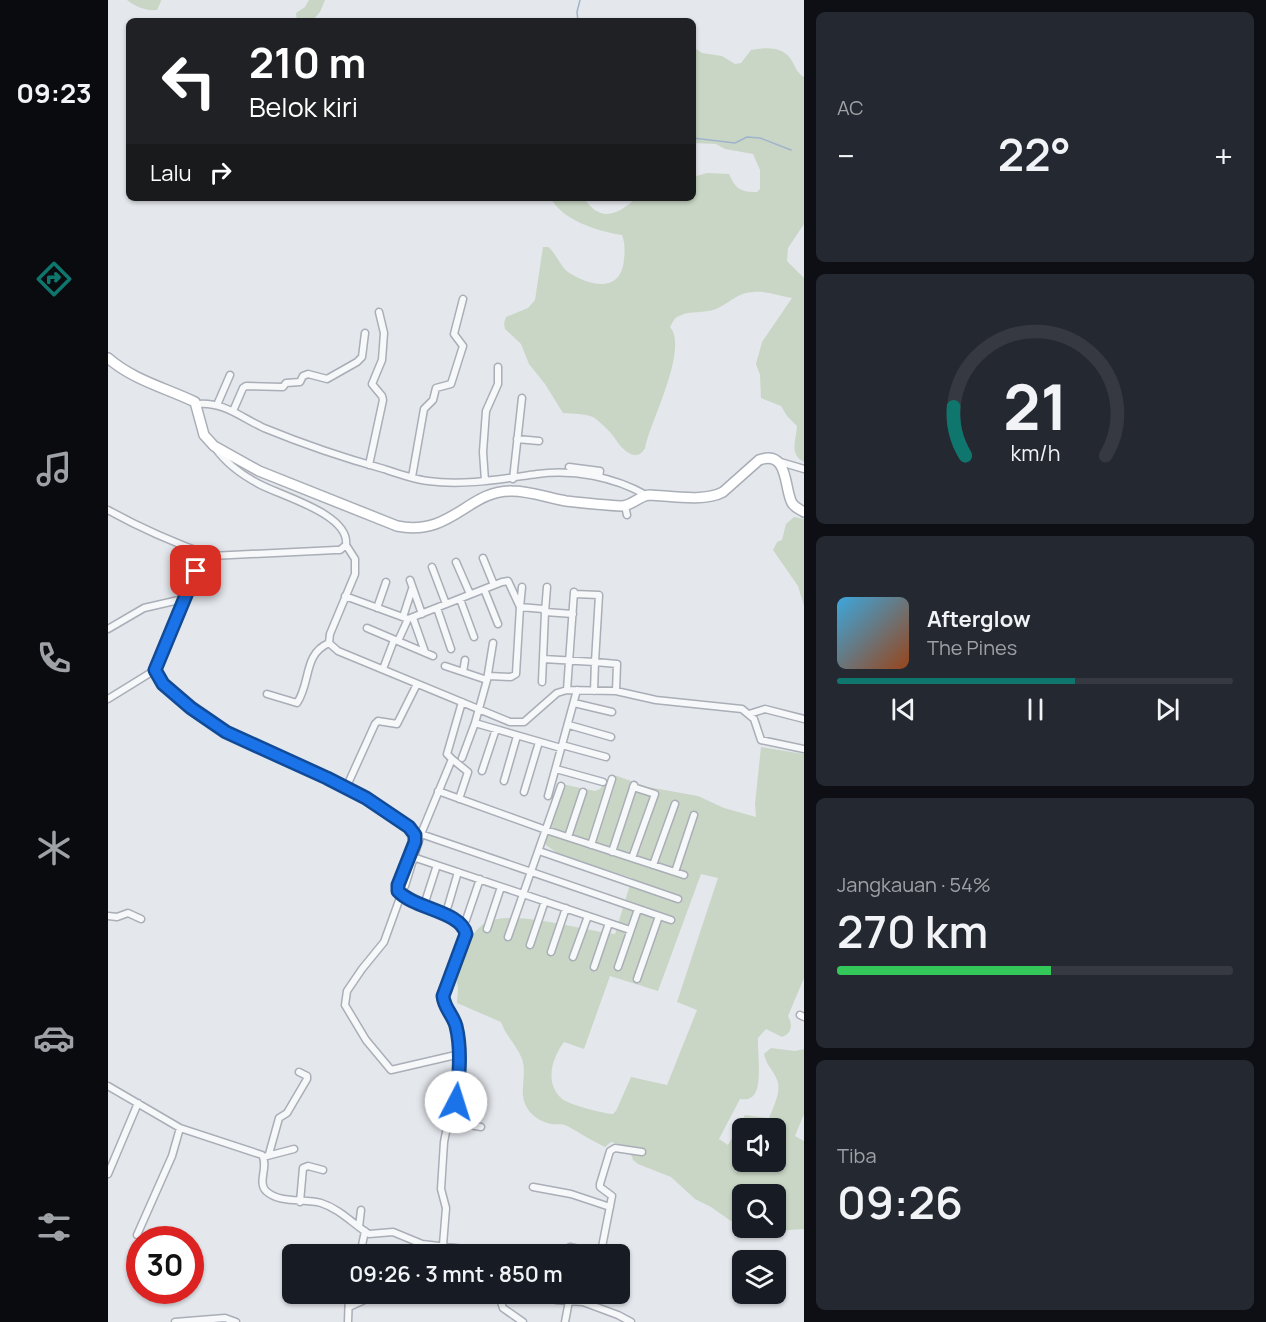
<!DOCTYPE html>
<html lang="id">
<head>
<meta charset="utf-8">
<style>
  :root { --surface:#171b24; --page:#242831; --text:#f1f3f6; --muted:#9ea1a6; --line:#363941; --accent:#0f766e }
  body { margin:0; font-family:Manrope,sans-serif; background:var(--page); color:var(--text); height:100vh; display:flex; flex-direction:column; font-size:22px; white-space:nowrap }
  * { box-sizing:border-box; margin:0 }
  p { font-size:20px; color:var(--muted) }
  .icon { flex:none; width:33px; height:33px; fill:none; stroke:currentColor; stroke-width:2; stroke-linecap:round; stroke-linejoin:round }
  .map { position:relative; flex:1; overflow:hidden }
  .details { display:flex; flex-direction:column; gap:12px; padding:12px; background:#0d0f14; width:462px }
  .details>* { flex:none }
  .banner { position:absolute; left:18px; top:18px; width:570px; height:183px; border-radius:9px; box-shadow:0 2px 4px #0004; background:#202124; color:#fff; overflow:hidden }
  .buttons { position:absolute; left:624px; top:1118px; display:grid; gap:12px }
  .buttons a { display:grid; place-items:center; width:54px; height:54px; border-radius:9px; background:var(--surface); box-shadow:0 2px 4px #0004; font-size:30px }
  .speed { position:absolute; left:18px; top:1226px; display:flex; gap:12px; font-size:30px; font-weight:700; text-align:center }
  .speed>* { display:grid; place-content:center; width:78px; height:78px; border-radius:50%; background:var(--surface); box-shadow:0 2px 4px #0004; line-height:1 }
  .speed .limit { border:9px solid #d22; background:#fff; color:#111 }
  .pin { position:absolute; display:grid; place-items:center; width:51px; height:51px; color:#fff; margin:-26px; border-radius:12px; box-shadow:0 3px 9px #0006 }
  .me { position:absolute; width:66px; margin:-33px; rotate:5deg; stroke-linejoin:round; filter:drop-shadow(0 0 4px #0008) }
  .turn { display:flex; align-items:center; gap:21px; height:126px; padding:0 24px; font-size:27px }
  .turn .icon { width:78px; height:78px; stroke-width:2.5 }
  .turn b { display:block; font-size:42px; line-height:51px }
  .then { display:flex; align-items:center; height:57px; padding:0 24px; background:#0003; gap:12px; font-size:22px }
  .big { font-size:45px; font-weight:600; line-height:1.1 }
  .details .widget { flex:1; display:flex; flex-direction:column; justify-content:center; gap:9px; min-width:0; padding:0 21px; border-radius:9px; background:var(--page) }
  .details .dial { align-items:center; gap:0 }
  .dial svg { height:156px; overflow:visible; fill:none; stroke:var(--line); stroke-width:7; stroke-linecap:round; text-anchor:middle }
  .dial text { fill:var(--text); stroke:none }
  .song { display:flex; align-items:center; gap:18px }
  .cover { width:72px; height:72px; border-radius:9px; background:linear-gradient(135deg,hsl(200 70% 55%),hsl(20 70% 35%)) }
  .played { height:6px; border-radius:3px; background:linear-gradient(90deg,var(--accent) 60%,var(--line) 60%) }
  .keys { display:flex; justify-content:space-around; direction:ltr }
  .heat { display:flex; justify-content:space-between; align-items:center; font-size:33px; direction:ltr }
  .charge { height:9px; border-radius:4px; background:linear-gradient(90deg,#34c759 54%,var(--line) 0) }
  .trip { position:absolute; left:174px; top:1244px; width:348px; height:60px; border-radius:9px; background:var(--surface); box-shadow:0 2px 4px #0004; font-weight:600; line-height:60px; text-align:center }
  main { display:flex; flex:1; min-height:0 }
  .tab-bar { display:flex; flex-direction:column; width:108px; justify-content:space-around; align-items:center; background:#090b0e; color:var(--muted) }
  .tab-bar .icon { width:42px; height:42px }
  .tab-bar .active { color:var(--accent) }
  .tab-bar b { font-size:27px; color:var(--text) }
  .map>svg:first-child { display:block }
  .green { fill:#c9d6c5; fill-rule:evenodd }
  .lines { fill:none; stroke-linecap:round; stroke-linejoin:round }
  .stream { stroke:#9fb4cc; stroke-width:1.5 }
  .street-casing { stroke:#a9aeb7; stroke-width:9 }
  .secondary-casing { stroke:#a9aeb7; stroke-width:12 }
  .street { stroke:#f7f8fa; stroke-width:6 }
  .secondary { stroke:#fff; stroke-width:9 }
  .route-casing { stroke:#114b97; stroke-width:15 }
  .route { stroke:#1a73e8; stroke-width:10 }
</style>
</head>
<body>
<main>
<nav class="tab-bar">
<b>09:23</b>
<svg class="icon active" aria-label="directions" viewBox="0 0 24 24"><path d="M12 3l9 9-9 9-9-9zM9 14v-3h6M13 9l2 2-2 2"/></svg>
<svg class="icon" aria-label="music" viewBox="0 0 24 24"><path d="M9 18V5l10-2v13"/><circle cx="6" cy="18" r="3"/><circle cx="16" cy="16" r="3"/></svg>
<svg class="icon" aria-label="phone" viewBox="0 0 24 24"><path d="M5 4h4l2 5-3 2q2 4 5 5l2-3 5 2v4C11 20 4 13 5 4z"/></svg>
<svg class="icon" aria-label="climate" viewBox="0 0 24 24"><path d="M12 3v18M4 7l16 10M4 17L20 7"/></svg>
<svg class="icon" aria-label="car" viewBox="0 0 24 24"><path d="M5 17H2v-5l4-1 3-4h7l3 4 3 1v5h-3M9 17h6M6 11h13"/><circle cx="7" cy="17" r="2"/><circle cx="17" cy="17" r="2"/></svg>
<svg class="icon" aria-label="filters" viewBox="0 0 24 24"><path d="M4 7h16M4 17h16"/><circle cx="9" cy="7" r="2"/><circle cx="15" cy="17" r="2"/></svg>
</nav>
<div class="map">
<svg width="696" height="1322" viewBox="0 0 696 1322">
  <rect width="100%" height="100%" fill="#e4e7ec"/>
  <path class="green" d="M19,0H53V1L49,10C38,11 28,7 19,0Z
    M201,0H217L212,12L205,20L189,21L188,13L197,7Z
    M585,47L594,53L614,56L627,64L633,63L643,50C658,47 676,46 684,61C688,68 689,73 696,77V224L680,248L679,261L696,278V462C681,454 688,441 689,426L679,416L673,406L653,398L652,375L648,364L654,342L684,298C671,296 659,291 646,292C630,292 622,303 608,309C596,314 582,310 571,316C566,318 565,322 562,327C581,349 542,422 537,448C528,464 514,449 508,440C504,433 494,424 488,419C481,413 464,414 455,413L437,384L421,364L413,344L397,329L396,323L398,317L420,308L427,300L435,247H440C448,253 452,266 460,272C482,287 514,293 516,259C517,251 517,243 514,235C492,232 453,220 443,198H476C492,223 510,215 528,198H585V177L599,173L621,174C627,188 633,193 649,192L652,189V170L645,154L617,149L608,144L585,143Z
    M686,517L696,519V606L690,586L665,550L669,542L674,540L678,524Z
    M653,747L696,754V978L680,1016C685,1025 684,1033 674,1037L658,1029L650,1038C649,1051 656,1093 642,1098C639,1100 636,1099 632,1099L611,1139L620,1145L637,1115L661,1118C665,1108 674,1090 669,1080C665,1069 659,1067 656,1054L663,1048L687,1051L696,1049V1114L687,1136L696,1141V1229L648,1232L633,1228L603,1207L587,1199L563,1177L530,1164L525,1160L520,1147L503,1142L497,1147C484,1141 474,1134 461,1127C455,1123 449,1125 443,1124C429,1121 417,1111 415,1096C414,1085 418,1069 414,1059C409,1046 398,1036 393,1022L349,1003C349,998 350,993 350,989C350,983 347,981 349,975C354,957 360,934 377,923C402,908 477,931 507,934L524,878L452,855L438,845L434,834L454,784L487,791L492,789L502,776H509L540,787L590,796L616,808L648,817L647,804ZM593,874L610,878L569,1002L589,1010L559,1085L523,1077L508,1111L505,1114C496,1114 460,1104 454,1099C436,1083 444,1058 456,1042L476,1049L502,976L550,991ZM634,1128H668V1161H634ZM634,1194H668V1227H634Z"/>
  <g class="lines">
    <path class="stream" d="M470,21L469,12L472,0
      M585,138L627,143L639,137L652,138L683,150"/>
    <g class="street-casing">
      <path id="street" d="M89,404C115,401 134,418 156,428C195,444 236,458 276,469C291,474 305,479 320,481C356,486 393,479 429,474C466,469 506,477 538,495
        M109,405L122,375
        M125,411L135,388L138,386L175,387L178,383L192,382L195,376L200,374L219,379L249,362L254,357L257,333
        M409,439L431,441
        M669,461L696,469
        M261,465L275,400L274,396L264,384L274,360L276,333L271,312
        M461,467L492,471L491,477
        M304,477L316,409L325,400L328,388L343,384L355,346L346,334L355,299
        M405,479L414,398
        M377,481L375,452L378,411L390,384V367
        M517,506L519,515
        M0,510C36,530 64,542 103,556
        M238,545L247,559V574L222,634L221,643L230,651L402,722H416L449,693L459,690L508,691L548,700L634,709L646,719L653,740L696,749
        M375,558L386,585
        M348,562L362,594
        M324,567L338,604
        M302,580L314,614
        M414,587L412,607L435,609L437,612L434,682
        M439,587L437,612L465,614
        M376,589L390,624
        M466,594L491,595L487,662L509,664L508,691
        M237,596L300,619L394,582L400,581L412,607L408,674L403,677L380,676
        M75,599L74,605L47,670L55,684L83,708L118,732L219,778L258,798L301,827L307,835V842L290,885V891C306,909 353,911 358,934L335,996L337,1006L348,1025L352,1054L346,1115L339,1127L336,1142L333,1189L338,1208L335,1245
        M352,599L366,637
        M269,608L278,582
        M329,608L343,649
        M295,617L304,589
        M305,618L317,652
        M259,628L325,656
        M0,629L36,608L75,599L91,566L103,556L228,550H232L238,545C242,514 173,496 151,484C136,476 118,463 108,449
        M290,641L300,619
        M385,643L379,680L367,723L453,748
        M435,659L487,662L486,691
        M337,666L379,680
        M275,669L286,640
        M355,672L357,660
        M459,690L466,592
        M159,694L189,703C203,683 195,654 221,643
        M0,699L47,670
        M466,703L504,712
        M641,714L657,709L696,719
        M461,725L503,737
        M454,745L498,757
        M354,758L367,723
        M344,759L360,772L351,799
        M448,769L495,782
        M374,771L388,729
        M396,781L409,736
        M238,788L267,724L270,721L289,724L309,684
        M330,791L438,830L576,875
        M416,792L431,742
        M440,796L469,690
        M313,834L563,920
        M460,837L475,792
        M483,845L504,779
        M431,851L570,899
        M504,852L526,785
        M302,856L522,930
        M524,858L547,794L525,787
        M545,865L567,804
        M567,872L586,815
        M297,886L313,834L344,759L339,754L354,702
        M293,895L276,942L254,969L239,991L237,1005L258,1040L283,1070L352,1054
        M318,899L329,865
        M340,906L350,872
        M0,916L9,917L20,913L33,919
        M358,920L372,879
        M379,929L393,887
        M400,937L453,786
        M422,945L437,901
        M443,952L458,908
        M465,957L480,916
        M486,967L501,923
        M510,967L530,909
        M529,979L551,916
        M692,1015L696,1017
        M0,1086L72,1128L154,1155C161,1166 149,1182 158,1191C172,1204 196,1198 213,1203C232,1209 245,1224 261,1234L285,1232L314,1244L356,1249L369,1254
        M343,1120L351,1123L373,1127
        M161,1154L171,1118L179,1113L199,1079V1076L191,1072
        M159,1156L186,1149
        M0,1174L30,1103
        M425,1187L463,1194L502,1207
        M192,1202L195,1168L200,1166L215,1170
        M251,1227L253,1210
        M29,1235L64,1156L72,1128
        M247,1254L253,1250L257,1231
        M411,1254L412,1250
        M452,1254L462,1247L488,1253L493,1252L504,1196L492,1187V1184L502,1151L507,1148L534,1152
        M390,1293L395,1308L415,1322
        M420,1293L448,1300L475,1302L510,1315L523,1322
        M486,1305L488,1293
        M241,1307L272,1293
        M67,1322L117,1318L128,1322
        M240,1322L241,1293
        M457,1322L461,1301"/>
    </g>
    <g class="secondary-casing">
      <path id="secondary" d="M0,358C25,380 58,388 87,402L96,435L106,446L151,471L289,526C344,537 360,490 404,491C422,491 440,498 458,501C476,503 495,505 513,506C524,506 532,495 542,495C563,496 597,502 615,492L651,460C681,449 676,489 684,503C687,508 691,509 696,512"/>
    </g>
    <use href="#street" class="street"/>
    <use href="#secondary" class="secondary"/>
  </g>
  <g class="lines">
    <g class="route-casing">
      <path id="route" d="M88,571L47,670L55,684L83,708L118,732L219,778L258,798L301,827L307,835V842L290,885V891C306,909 353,911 358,934L335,996C336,1008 345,1015 348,1026C354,1050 351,1078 348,1102"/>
    </g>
    <use href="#route" class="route"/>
  </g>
</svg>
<div class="buttons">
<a><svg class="icon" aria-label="sound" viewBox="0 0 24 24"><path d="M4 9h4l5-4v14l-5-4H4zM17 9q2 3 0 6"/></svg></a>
<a><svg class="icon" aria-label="search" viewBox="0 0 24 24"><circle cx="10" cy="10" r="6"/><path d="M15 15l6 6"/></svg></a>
<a><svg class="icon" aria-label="layers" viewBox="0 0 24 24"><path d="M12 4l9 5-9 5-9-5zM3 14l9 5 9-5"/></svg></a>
</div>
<div class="speed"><div class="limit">30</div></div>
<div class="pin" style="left:88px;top:571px;background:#d93025"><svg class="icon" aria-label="arrive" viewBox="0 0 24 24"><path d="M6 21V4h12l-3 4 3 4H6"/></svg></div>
<svg class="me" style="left:348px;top:1102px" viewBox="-20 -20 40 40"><circle r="19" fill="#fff"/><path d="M0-13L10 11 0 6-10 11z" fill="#1a73e8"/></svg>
<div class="trip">09:26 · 3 mnt · 850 m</div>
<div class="banner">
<div class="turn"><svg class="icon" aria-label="left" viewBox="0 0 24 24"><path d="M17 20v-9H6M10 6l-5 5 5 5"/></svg><div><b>210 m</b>Belok kiri</div></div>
<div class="then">Lalu<svg class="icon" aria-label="right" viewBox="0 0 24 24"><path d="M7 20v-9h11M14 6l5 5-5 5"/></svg></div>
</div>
</div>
<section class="details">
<div class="widget"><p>AC</p>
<div class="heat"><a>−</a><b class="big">22°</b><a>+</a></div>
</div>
<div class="widget dial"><svg viewBox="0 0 100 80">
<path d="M14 69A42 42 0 1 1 86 69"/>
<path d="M14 69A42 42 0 0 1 8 44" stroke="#0f766e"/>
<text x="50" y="56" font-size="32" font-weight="700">21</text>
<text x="50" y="72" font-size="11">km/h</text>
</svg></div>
<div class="widget">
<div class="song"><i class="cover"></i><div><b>Afterglow</b><p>The Pines</p></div></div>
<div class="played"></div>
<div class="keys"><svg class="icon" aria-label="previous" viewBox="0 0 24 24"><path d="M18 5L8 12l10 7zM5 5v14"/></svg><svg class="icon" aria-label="pause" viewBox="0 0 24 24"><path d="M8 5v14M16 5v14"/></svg><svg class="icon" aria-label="next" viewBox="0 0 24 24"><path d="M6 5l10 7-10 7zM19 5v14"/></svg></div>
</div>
<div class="widget"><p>Jangkauan · 54%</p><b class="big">270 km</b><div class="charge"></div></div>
<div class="widget"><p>Tiba</p><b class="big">09:26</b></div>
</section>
</main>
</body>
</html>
